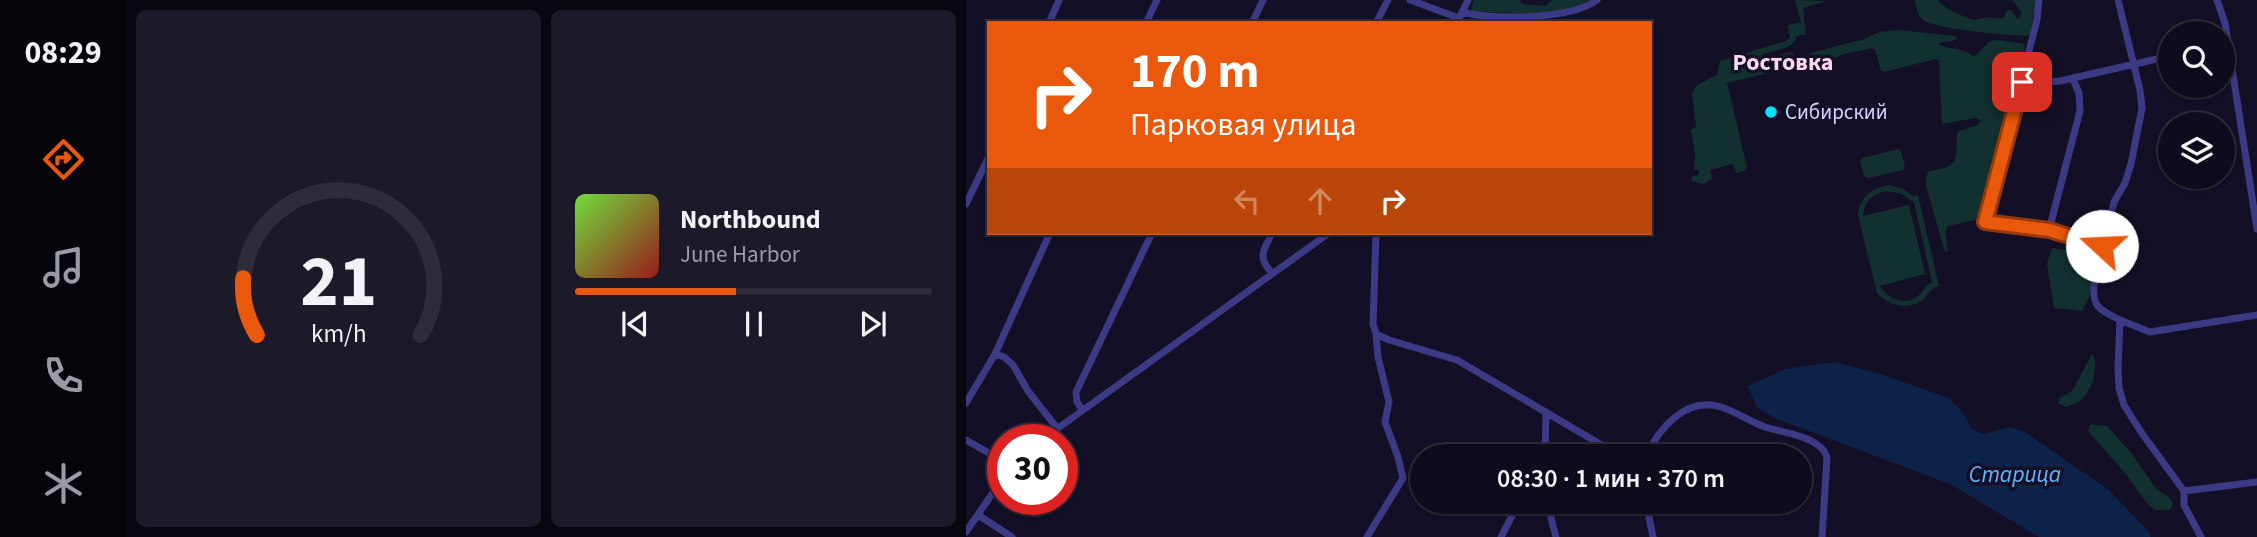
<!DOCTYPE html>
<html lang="ru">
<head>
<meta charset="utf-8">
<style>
  :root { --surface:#0e0b1c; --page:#1c1929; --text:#f1f3f6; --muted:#9b9ba3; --line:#2e2b3b; --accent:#ea580c }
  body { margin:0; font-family:"Source Sans 3",sans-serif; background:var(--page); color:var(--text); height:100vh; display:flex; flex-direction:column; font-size:26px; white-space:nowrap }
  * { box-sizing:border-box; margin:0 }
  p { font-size:23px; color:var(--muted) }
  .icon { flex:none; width:38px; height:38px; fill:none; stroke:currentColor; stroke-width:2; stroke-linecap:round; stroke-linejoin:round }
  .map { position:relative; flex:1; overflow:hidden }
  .details { display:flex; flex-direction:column; gap:10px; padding:10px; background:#08060f; width:840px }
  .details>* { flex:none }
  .top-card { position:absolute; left:21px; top:21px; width:665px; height:214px; border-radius:0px; box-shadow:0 2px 5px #0004,0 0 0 2px var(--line); background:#ea580c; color:#fff; overflow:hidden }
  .controls { position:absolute; left:1192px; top:21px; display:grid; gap:14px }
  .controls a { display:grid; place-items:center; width:77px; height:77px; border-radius:50%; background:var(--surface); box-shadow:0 2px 5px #0004,0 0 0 2px var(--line); font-size:35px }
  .speed { position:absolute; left:21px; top:424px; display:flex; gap:14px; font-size:35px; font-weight:700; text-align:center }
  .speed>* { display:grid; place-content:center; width:91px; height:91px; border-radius:50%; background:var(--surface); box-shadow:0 2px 5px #0004,0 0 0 2px var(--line); line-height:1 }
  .speed .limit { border:10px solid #d22; background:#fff; color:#111 }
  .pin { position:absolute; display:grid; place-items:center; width:60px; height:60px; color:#fff; margin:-30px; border-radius:14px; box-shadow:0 4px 10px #0006 }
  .me { position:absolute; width:77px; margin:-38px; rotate:290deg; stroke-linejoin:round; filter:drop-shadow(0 0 5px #0008) }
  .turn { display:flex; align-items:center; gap:24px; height:147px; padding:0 28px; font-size:32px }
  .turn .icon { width:91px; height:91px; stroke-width:2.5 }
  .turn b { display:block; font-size:49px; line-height:60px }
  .lanes { display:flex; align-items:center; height:66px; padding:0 28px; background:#0003; justify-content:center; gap:35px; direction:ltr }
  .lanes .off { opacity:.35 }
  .details .card { flex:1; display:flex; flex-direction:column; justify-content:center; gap:10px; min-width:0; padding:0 24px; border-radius:10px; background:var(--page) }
  .details .dial { align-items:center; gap:0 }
  .dial svg { height:182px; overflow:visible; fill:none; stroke:var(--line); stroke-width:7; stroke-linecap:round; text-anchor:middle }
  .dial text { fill:var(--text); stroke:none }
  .song { display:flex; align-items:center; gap:21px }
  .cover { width:84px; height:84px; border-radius:10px; background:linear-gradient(135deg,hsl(100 70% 55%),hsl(0 70% 35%)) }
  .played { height:7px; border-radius:4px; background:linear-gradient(90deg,var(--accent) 45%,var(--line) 45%) }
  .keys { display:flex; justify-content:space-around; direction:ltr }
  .details .tiles { flex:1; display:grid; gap:10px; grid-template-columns:repeat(2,1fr) }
  .trip { position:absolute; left:444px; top:444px; width:402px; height:70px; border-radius:35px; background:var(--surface); box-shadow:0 2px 5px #0004,0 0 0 2px var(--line); font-weight:600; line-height:70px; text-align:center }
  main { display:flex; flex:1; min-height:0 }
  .dock { display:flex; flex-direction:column; width:126px; justify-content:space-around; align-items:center; background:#06040b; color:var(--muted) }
  .dock .icon { width:49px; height:49px }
  .dock .current { color:var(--accent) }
  .dock b { font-size:32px; color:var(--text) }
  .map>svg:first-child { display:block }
  .green { fill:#12302f; fill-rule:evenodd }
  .water { fill:#0c2248 }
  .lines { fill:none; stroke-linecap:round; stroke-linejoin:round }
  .minor { stroke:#3d3a85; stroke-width:7 }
  .route-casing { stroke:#983908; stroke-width:18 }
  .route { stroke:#ea580c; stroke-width:12 }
  .poi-dot { fill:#00e5ff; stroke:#130f26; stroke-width:2.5 }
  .labels { text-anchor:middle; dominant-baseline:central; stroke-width:7; stroke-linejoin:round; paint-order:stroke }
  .poi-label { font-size:21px; fill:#d9d4ff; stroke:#130f26; text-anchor:start }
  .water-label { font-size:23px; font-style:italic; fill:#62b6ff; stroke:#130f26 }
  .quarter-label { font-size:24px; font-weight:bold; fill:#ffd6f0; stroke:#130f26 }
</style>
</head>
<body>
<main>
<nav class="dock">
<b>08:29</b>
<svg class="icon current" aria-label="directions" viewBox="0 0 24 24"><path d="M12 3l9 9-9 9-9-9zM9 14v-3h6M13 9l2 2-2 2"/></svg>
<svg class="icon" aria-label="music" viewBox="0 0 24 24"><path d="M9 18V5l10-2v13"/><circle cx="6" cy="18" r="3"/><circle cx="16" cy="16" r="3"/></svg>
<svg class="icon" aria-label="phone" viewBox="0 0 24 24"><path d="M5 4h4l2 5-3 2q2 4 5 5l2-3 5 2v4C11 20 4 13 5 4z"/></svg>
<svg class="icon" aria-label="climate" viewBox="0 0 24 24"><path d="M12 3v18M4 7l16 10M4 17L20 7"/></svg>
</nav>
<section class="details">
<div class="tiles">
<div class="card dial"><svg viewBox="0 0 100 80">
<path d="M14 69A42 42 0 1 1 86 69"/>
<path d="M14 69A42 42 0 0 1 8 44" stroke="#ea580c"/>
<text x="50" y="56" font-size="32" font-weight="700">21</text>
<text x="50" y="72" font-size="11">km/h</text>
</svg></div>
<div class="card">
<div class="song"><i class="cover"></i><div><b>Northbound</b><p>June Harbor</p></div></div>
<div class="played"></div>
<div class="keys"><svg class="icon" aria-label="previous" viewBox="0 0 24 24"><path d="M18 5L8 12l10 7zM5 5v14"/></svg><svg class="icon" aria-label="pause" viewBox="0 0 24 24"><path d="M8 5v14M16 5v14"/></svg><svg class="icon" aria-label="next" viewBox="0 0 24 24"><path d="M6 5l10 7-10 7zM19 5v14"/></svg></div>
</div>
</div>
</section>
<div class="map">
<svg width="1291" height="537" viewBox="0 0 1291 537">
  <rect width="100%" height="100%" fill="#130f26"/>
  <path class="green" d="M508,0H554L556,4L579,6L586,0H623C597,18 538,13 507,11L505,8Z
    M829,0L860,1L837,8L840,34L831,36C826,52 809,48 796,55L798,58L825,52L829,55L827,67L761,83L781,167L779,171L770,173L767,164L744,170L746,179L737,184L725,181L727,176L733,175V170H728L729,155L725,130L730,127L726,94L731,85L751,75L754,61L820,41L824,38L822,25L835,22Z
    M949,0H971C979,9 993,15 1005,19C1011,21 1015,18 1021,17C1027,17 1032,19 1038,18L1041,10H1045L1052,19L1056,12L1046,0H1070L1065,32L1061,36C1041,35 972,30 957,20C951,15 950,7 949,0Z
    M933,30L989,36L991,38L987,41L971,43C982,51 996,46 1008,57L1024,41L1031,40L1054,43L1058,44L1059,48L1049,81L1036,97L1045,111L1022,209L1009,220L982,226L979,232L982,251L979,252L960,186V177L963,171C994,167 990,161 991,133C997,128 1006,128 1013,124L1014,120L1010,118L976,124L973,61L970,59L918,72L915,71L909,50L906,48C893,51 875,53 864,61C858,66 857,70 850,73L840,68L839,62L844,53L899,39L913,32Z
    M932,149L935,151L939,166L937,170L902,178L898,176L894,162L896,158Z
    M923,185L937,189L947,196L952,195L973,286C963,289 963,295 955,301C940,311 922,305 911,293L892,215C894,197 905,188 923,185ZM918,191L934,193L948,202L966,282C959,285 959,289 954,294C942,307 922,300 914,286L959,274L943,205L897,216C898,202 905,195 918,191Z
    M1086,248L1132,254L1123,297L1116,311L1088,308L1081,264Z
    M1126,354C1134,365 1126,391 1115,400C1111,403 1104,405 1100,407L1092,403L1094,398L1106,391Z
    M1124,424L1141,426L1166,454L1191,490L1202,496L1207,503L1204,510H1189L1182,504L1158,472L1122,431Z"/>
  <path class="water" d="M869,362L914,374L983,398L997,413L1006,429L1018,434L1044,427L1059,432L1143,490L1183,532L1185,537H1073L984,484L809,418L791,408L782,386L819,369Z"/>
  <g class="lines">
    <path class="minor" d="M444,0L493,18
      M1073,0L1071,20L1019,221L1083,230L1104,234L1136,246
      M1152,0L1174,90L1176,108L1165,164L1159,183L1148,202L1128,284C1126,308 1134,310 1154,320L1152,369L1153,388L1158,405L1175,432L1218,491V505L1235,537
      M1251,0L1259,23L1291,229
      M496,12C528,20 604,20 631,0
      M83,23L93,0
      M180,23L191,0
      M286,23L297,0
      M410,23L422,0
      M491,23L502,0
      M1057,77L1082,82L1094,81L1204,56
      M0,204L23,156
      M1083,230L1114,111L1113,93L1107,79
      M410,233L407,324L410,334L423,340L491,360L656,457
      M305,272C291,256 298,250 306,233
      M1154,320L1184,332L1291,315
      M29,354L38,357L47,365L62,391L91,428
      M0,403L29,354L84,233
      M116,409L111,402L110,392L186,233
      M77,439L363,233
      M0,440L37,461
      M579,457L580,414
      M680,457C692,429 720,396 755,407C771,412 784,422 799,427C817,433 854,436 861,457L856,537
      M1218,491L1291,482
      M581,502L590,537
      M680,502L687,537
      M12,515L46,537
      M0,532L37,478
      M401,537L437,478L432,457L419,422L423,402L412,357L410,334
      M535,537L550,508L560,502"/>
  </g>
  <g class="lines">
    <g class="route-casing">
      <path id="route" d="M1056,82L1019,222L1083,230L1136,246"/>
    </g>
    <use href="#route" class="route"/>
  </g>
  <circle class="poi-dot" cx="805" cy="112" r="7"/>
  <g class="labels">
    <g class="poi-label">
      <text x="819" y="112">Сибирский</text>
    </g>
    <g class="water-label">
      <text x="1049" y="474">Старица</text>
    </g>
    <g class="quarter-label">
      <text x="817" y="62">Ростовка</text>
    </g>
  </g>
</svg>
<div class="controls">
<a><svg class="icon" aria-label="search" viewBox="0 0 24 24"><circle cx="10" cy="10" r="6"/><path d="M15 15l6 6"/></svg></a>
<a><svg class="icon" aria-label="layers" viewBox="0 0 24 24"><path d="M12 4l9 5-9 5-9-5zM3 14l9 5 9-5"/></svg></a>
</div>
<div class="speed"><div class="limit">30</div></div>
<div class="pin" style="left:1056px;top:82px;background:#d93025"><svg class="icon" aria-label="arrive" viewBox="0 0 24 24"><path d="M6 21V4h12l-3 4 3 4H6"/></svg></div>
<svg class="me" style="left:1136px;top:246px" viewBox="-20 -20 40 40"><circle r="19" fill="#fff"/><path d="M0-13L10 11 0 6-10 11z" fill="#ea580c"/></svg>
<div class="trip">08:30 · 1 мин · 370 m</div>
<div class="top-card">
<div class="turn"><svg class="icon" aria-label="right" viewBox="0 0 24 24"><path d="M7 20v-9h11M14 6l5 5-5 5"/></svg><div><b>170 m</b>Парковая улица</div></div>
<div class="lanes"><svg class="icon off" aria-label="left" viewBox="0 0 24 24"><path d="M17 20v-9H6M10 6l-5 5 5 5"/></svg><svg class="icon off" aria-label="ahead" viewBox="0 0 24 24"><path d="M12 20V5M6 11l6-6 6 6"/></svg><svg class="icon" aria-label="right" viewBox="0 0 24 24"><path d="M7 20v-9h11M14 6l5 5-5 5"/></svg></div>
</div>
</div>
</main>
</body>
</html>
